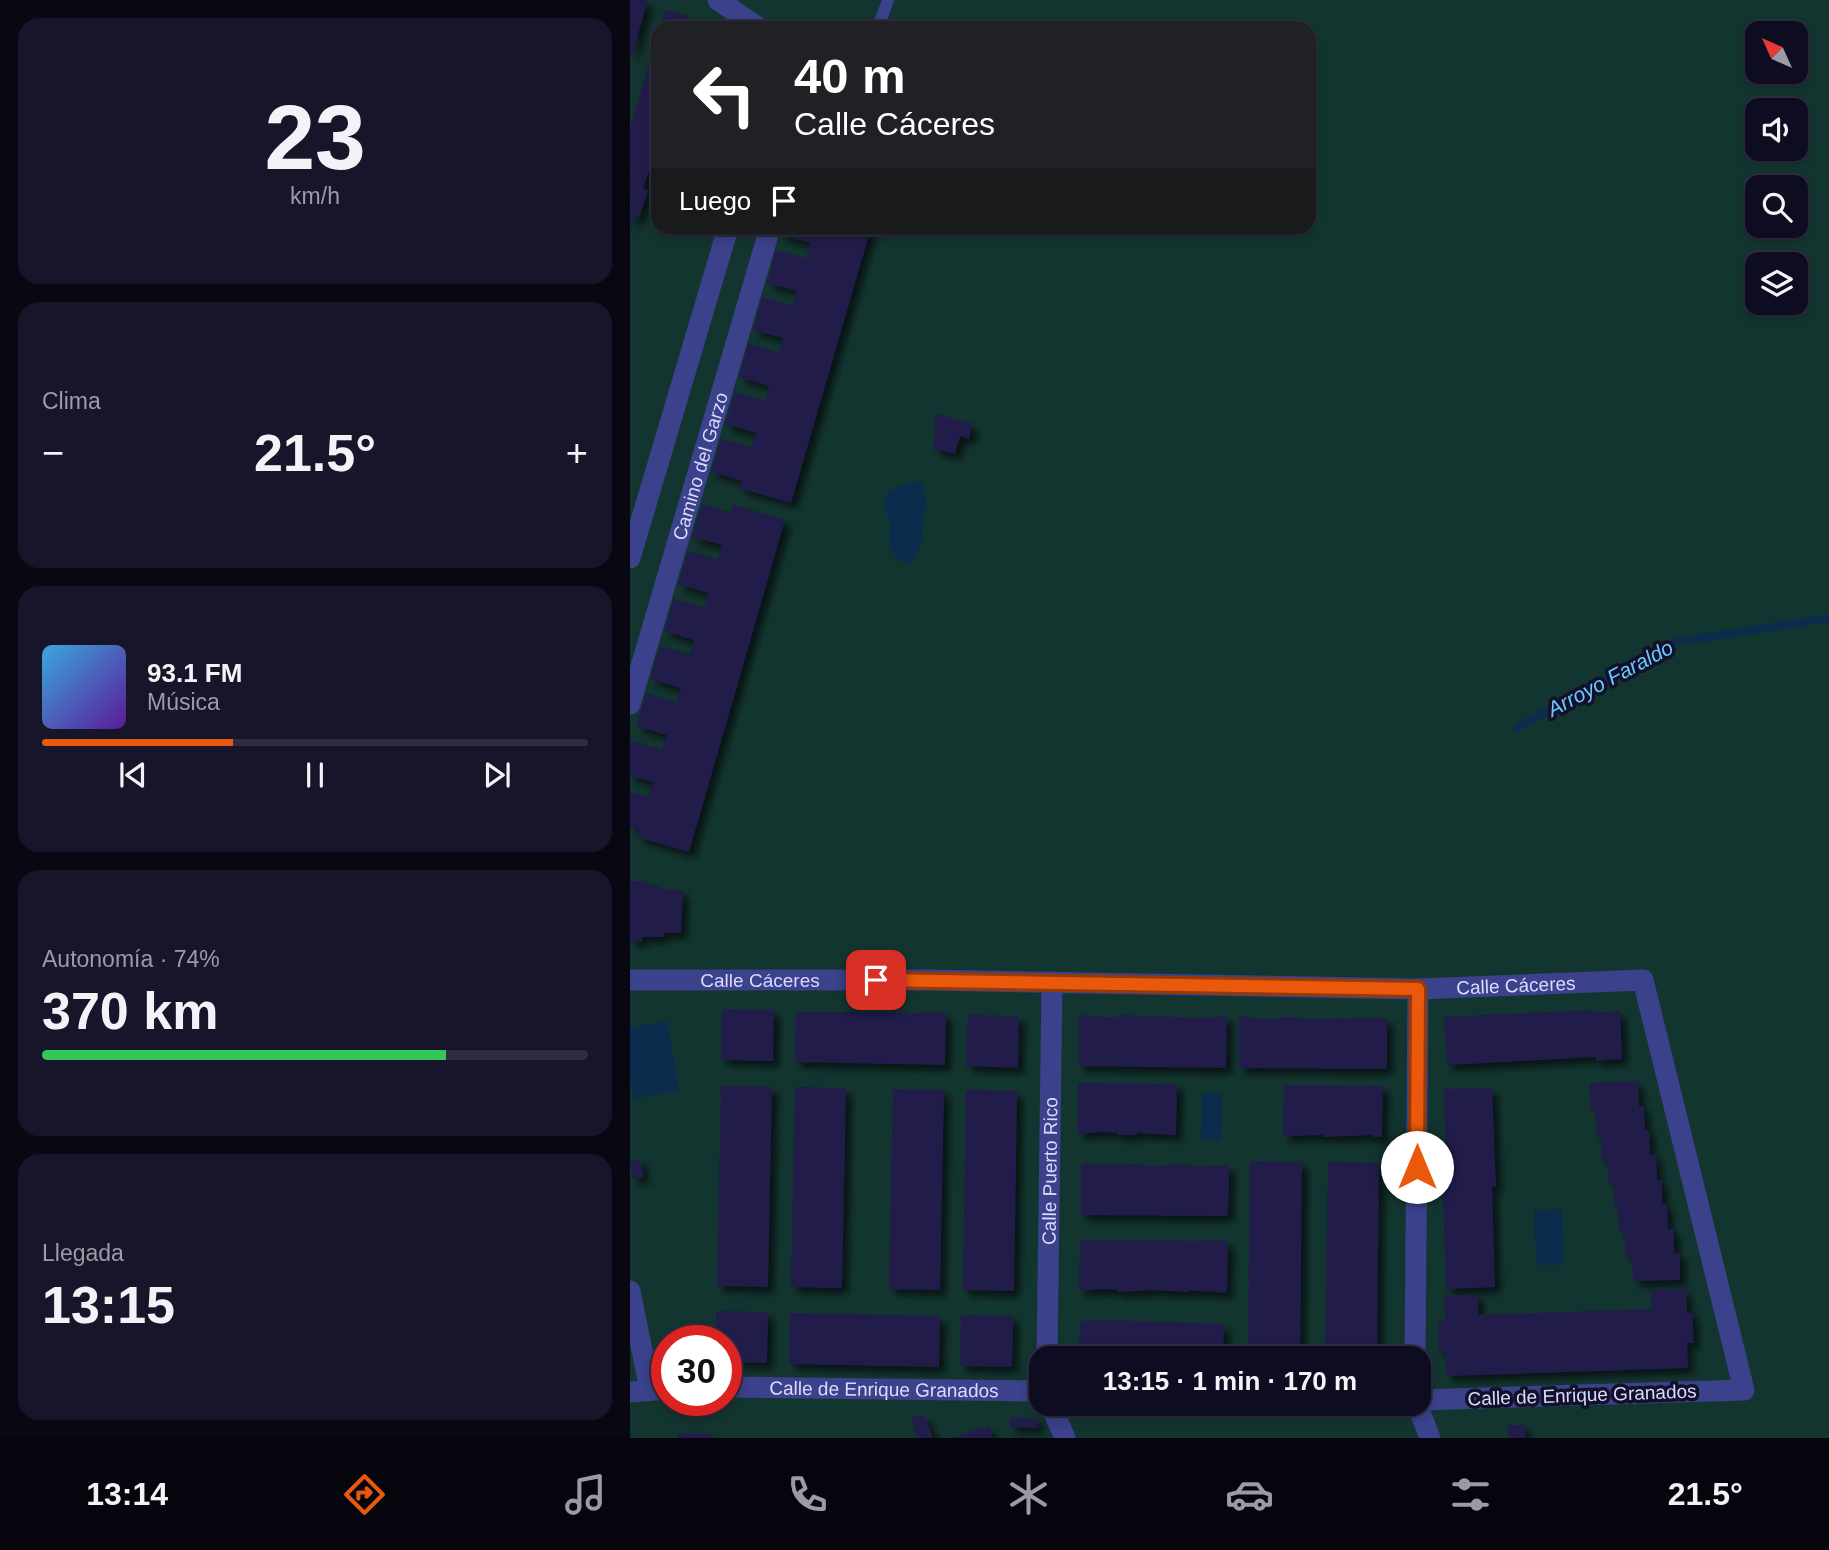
<!DOCTYPE html>
<html lang="es">
<head>
<meta charset="utf-8">
<style>
  :root { --surface:#0e0c20; --page:#171529; --text:#f1f3f6; --muted:#9b9ba5; --line:#2e2c3e; --accent:#ea580c }
  body { margin:0; font-family:Arial,sans-serif; background:var(--page); color:var(--text); height:100vh; display:flex; flex-direction:column; font-size:26px; white-space:nowrap }
  * { box-sizing:border-box; margin:0 }
  p { font-size:23px; color:var(--muted) }
  .icon { flex:none; width:38px; height:38px; fill:none; stroke:currentColor; stroke-width:2; stroke-linecap:round; stroke-linejoin:round }
  .map { position:relative; flex:1; overflow:hidden }
  .drawer { display:flex; flex-direction:column; gap:18px; padding:18px; background:#080712; width:630px }
  .drawer>* { flex:none }
  .banner { position:absolute; left:21px; top:21px; width:665px; height:214px; border-radius:21px; box-shadow:0 4px 10px #0003,0 0 0 2px var(--line); background:#202124; color:#fff; overflow:hidden }
  .needle { width:46px; rotate:315deg }
  .tools { position:absolute; left:1115px; top:21px; display:grid; gap:14px }
  .tools a { display:grid; place-items:center; width:63px; height:63px; border-radius:14px; background:var(--surface); box-shadow:0 4px 10px #0003,0 0 0 2px var(--line); font-size:35px }
  .speed { position:absolute; left:21px; top:1325px; display:flex; gap:14px; font-size:35px; font-weight:700; text-align:center }
  .speed>* { display:grid; place-content:center; width:91px; height:91px; border-radius:50%; background:var(--surface); box-shadow:0 4px 10px #0003,0 0 0 2px var(--line); line-height:1 }
  .speed .limit { border:10px solid #d22; background:#fff; color:#111 }
  .pin { position:absolute; display:grid; place-items:center; width:60px; height:60px; color:#fff; margin:-30px; border-radius:14px; box-shadow:0 4px 10px #0006 }
  .me { position:absolute; width:77px; margin:-38px; rotate:0deg; stroke-linejoin:round; filter:drop-shadow(0 0 5px #0008) }
  .turn { display:flex; align-items:center; gap:24px; height:147px; padding:0 28px; font-size:32px }
  .turn .icon { width:91px; height:91px; stroke-width:2.5 }
  .turn b { display:block; font-size:49px; line-height:60px }
  .then { display:flex; align-items:center; height:66px; padding:0 28px; background:#0003; gap:14px; font-size:26px }
  .big { font-size:52px; font-weight:600; line-height:1.1 }
  .drawer .widget { flex:1; display:flex; flex-direction:column; justify-content:center; gap:10px; min-width:0; padding:0 24px; border-radius:21px; background:var(--page) }
  .drawer .dial { align-items:center; gap:0 }
  .dial b { font-size:91px; line-height:1 }
  .song { display:flex; align-items:center; gap:21px }
  .cover { width:84px; height:84px; border-radius:10px; background:linear-gradient(135deg,hsl(200 70% 55%),hsl(270 70% 35%)) }
  .played { height:7px; border-radius:4px; background:linear-gradient(90deg,var(--accent) 35%,var(--line) 35%) }
  .keys { display:flex; justify-content:space-around; direction:ltr }
  .heat { display:flex; justify-content:space-between; align-items:center; font-size:38px; direction:ltr }
  .charge { height:10px; border-radius:5px; background:linear-gradient(90deg,#34c759 74%,var(--line) 0) }
  .trip { position:absolute; left:399px; top:1346px; width:402px; height:70px; border-radius:21px; background:var(--surface); box-shadow:0 4px 10px #0003,0 0 0 2px var(--line); font-weight:600; line-height:70px; text-align:center }
  .tab-bar { display:flex; height:112px; justify-content:space-around; align-items:center; background:#06050d; color:var(--muted) }
  .tab-bar .icon { width:49px; height:49px }
  .tab-bar .selected { color:var(--accent) }
  .tab-bar b { font-size:32px; color:var(--text) }
  main { display:flex; flex:1; min-height:0 }
  .map>svg:first-child { display:block }
  .green { fill:#133530; fill-rule:evenodd }
  .water { fill:#0c2c4e }
  .lines { fill:none; stroke-linecap:round; stroke-linejoin:round }
  .stream { stroke:#0c2c4e; stroke-width:8 }
  .building { fill:#201c4c; filter:url(#shadow) }
  .lane { stroke:#3b418a; stroke-width:12 }
  .street { stroke:#3b418a; stroke-width:21 }
  .route-casing { stroke:#983908; stroke-width:18 }
  .route { stroke:#ea580c; stroke-width:12 }
  .labels { text-anchor:middle; dominant-baseline:central; stroke-width:7; stroke-linejoin:round; paint-order:stroke }
  .street-label { font-size:19px; fill:#dadaff; stroke:#12102b }
  .water-label { font-size:21px; font-style:italic; fill:#68cbff; stroke:#12102b }
</style>
</head>
<body>
<main>
<section class="drawer">
<div class="widget dial"><b>23</b><p>km/h</p></div>
<div class="widget"><p>Clima</p>
<div class="heat"><a>−</a><b class="big">21.5°</b><a>+</a></div>
</div>
<div class="widget">
<div class="song"><i class="cover"></i><div><b>93.1 FM</b><p>Música</p></div></div>
<div class="played"></div>
<div class="keys"><svg class="icon" aria-label="previous" viewBox="0 0 24 24"><path d="M18 5L8 12l10 7zM5 5v14"/></svg><svg class="icon" aria-label="pause" viewBox="0 0 24 24"><path d="M8 5v14M16 5v14"/></svg><svg class="icon" aria-label="next" viewBox="0 0 24 24"><path d="M6 5l10 7-10 7zM19 5v14"/></svg></div>
</div>
<div class="widget"><p>Autonomía · 74%</p><b class="big">370 km</b><div class="charge"></div></div>
<div class="widget"><p>Llegada</p><b class="big">13:15</b></div>
</section>
<div class="map">
<svg width="1199" height="1438" viewBox="0 0 1199 1438">
  <defs>
    <filter id="shadow"><feDropShadow dx="6" dy="6" stdDeviation="3.5" flood-color="#0009"/></filter>
  </defs>
  <rect width="100%" height="100%" fill="#12102b"/>
  <path class="green" d="M0,0H1199V1438H0ZM28,28H679V228H28ZM1127,33H1166V72H1127ZM1127,110H1166V149H1127ZM1127,187H1166V226H1127ZM1127,264H1166V303H1127ZM37,1340H96V1400H37ZM411,1358H789V1404H411Z"/>
  <path class="water" d="M285,481L293,485L298,507L293,512C294,529 292,550 280,563L275,564L265,556L259,545L260,521L254,508V501L259,491Z
    M37,1021L49,1090L4,1099L0,1077V1028Z
    M572,1094H592L591,1141L571,1140Z
    M932,1209L934,1265H906L904,1210Z"/>
  <g class="lines">
    <path class="stream" d="M888,727L1046,642L1199,618"/>
  </g>
  <path class="building" d="M0,0H18L1,57H0Z
    M35,10L57,16L56,19L63,21L61,28H30Z
    M27,36L28,143L13,189L18,190L14,203L9,217L5,216L1,230L0,129Z
    M153,228H241L161,503L109,488L112,481L81,472L91,439L121,448L126,433L95,424L105,392L135,401L137,393L139,386L109,377L118,344L149,353L153,338L123,330L132,297L162,306L167,291L137,283L146,250L176,259L180,243L151,235Z
    M307,414L342,424L339,439L330,436L325,454L302,448L307,430L303,429Z
    M72,504L101,513L103,505L155,520L59,852L7,837L9,830L0,827V792L18,797L23,782L0,776V746L1,741L32,750L37,735L6,726L16,693L46,703L51,688L20,679L30,646L60,655L62,648L64,640L34,631L44,599L74,608L76,600L78,593L48,584L58,551L88,560L92,545L62,537Z
    M0,881H16V885L30,886V889L53,890L51,933H34V937H12V941H0Z
    M92,1009L144,1010L143,1061L91,1060Z
    M964,1010V1013L990,1011L992,1059L966,1061V1057L817,1065L814,1017Z
    M166,1012L316,1013L315,1065L165,1062Z
    M338,1015L389,1016L388,1068L336,1066Z
    M449,1015L474,1017H488V1015L572,1018L597,1016L596,1068L449,1066Z
    M609,1016L634,1019H649V1017H668V1019L757,1018V1069L609,1068Z
    M1008,1081L1009,1106H1014L1015,1130H1019L1020,1155H1026L1027,1180H1032V1204H1037L1038,1229H1044V1253H1050V1280L1003,1281L1002,1256L995,1257V1232H989L988,1207H984V1184H978V1159L972,1160L971,1134H966L965,1109H961L959,1083Z
    M448,1083L547,1084L546,1135L507,1133V1135H487L488,1133L472,1132L448,1134Z
    M654,1085L753,1086L752,1137H742V1135L693,1137V1135L653,1136Z
    M91,1086L142,1087L138,1287L87,1286Z
    M165,1087L216,1088L212,1288L161,1287Z
    M862,1088L866,1187H862L865,1287L816,1289L813,1189H817L814,1089Z
    M263,1089L314,1090L310,1290L259,1289Z
    M336,1090L387,1091L384,1291L333,1290Z
    M10,1159L14,1177L3,1179L0,1161Z
    M620,1161L672,1162L670,1358H618Z
    M698,1162L749,1163L747,1358H695Z
    M461,1163V1165L510,1164V1166H525L559,1164V1167L599,1165L598,1216L451,1215V1164Z
    M450,1240L598,1241L597,1293L557,1290L558,1292L523,1290L489,1292L488,1290L474,1289L449,1291Z
    M1021,1289H1056L1057,1313H1063V1328L1064,1343H1057L1058,1368L816,1376V1351H809L808,1321H815L814,1296L848,1295V1315L1022,1309Z
    M86,1311L138,1312L137,1363L96,1362V1340H86Z
    M160,1313L310,1316L309,1367L159,1364Z
    M331,1315L383,1316L382,1367L330,1366Z
    M479,1320L594,1324L593,1358L449,1357L450,1321Z
    M295,1416L303,1438H288L281,1417Z
    M380,1417L408,1418L407,1428L380,1427Z
    M878,1425H895L896,1438H879Z
    M359,1426L363,1438H323Z
    M48,1433L83,1434V1438H48Z"/>
  <g class="lines">
    <path class="lane" d="M248,28L258,0"/>
    <g class="street">
      <path d="M88,0L129,28"/>
      <path d="M0,558L98,228"/>
      <path id="s1" d="M0,704L140,228"/>
      <path id="s2" d="M0,980H297L788,989L1013,980L1114,1390L789,1400"/>
      <path d="M0,1291L20,1390"/>
      <path id="s3" d="M417,1358L422,982"/>
      <path d="M785,1358L788,989"/>
      <path id="s4" d="M96,1387L411,1391"/>
      <path d="M0,1392L37,1389"/>
      <path d="M420,1404L435,1438"/>
      <path d="M787,1404L800,1438"/>
    </g>
  </g>
  <g class="lines">
    <g class="route-casing">
      <path id="route" d="M246,980L788,989L787,1167"/>
    </g>
    <use href="#route" class="route"/>
  </g>
  <g class="labels">
    <g class="street-label">
      <text stroke="none"><textPath href="#s1" startOffset="248">Camino del Garzo</textPath></text>
      <text stroke="none"><textPath href="#s2" startOffset="130">Calle Cáceres</textPath></text>
      <text stroke="none"><textPath href="#s2" startOffset="886">Calle Cáceres</textPath></text>
      <text stroke="none"><textPath href="#s3" startOffset="187">Calle Puerto Rico</textPath></text>
      <text stroke="none"><textPath href="#s4" startOffset="158">Calle de Enrique Granados</textPath></text>
      <text transform="translate(952 1395) rotate(-2)">Calle de Enrique Granados</text>
    </g>
    <g class="water-label">
      <text transform="translate(980 678) rotate(-28)">Arroyo Faraldo</text>
    </g>
  </g>
</svg>
<div class="tools">
<a><svg class="needle" viewBox="-14 -14 28 28"><path d="M0-13l5 13h-10z" fill="#e53935"/><path d="M0 13l5-13h-10z" fill="#9b9ba5"/></svg></a>
<a><svg class="icon" aria-label="sound" viewBox="0 0 24 24"><path d="M4 9h4l5-4v14l-5-4H4zM17 9q2 3 0 6"/></svg></a>
<a><svg class="icon" aria-label="search" viewBox="0 0 24 24"><circle cx="10" cy="10" r="6"/><path d="M15 15l6 6"/></svg></a>
<a><svg class="icon" aria-label="layers" viewBox="0 0 24 24"><path d="M12 4l9 5-9 5-9-5zM3 14l9 5 9-5"/></svg></a>
</div>
<div class="speed"><div class="limit">30</div></div>
<div class="pin" style="left:246px;top:980px;background:#d93025"><svg class="icon" aria-label="arrive" viewBox="0 0 24 24"><path d="M6 21V4h12l-3 4 3 4H6"/></svg></div>
<svg class="me" style="left:787px;top:1167px" viewBox="-20 -20 40 40"><circle r="19" fill="#fff"/><path d="M0-13L10 11 0 6-10 11z" fill="#ea580c"/></svg>
<div class="trip">13:15 · 1 min · 170 m</div>
<div class="banner">
<div class="turn"><svg class="icon" aria-label="left" viewBox="0 0 24 24"><path d="M17 20v-9H6M10 6l-5 5 5 5"/></svg><div><b>40 m</b>Calle Cáceres</div></div>
<div class="then">Luego<svg class="icon" aria-label="arrive" viewBox="0 0 24 24"><path d="M6 21V4h12l-3 4 3 4H6"/></svg></div>
</div>
</div>
</main>
<nav class="tab-bar">
<b>13:14</b>
<svg class="icon selected" aria-label="directions" viewBox="0 0 24 24"><path d="M12 3l9 9-9 9-9-9zM9 14v-3h6M13 9l2 2-2 2"/></svg>
<svg class="icon" aria-label="music" viewBox="0 0 24 24"><path d="M9 18V5l10-2v13"/><circle cx="6" cy="18" r="3"/><circle cx="16" cy="16" r="3"/></svg>
<svg class="icon" aria-label="phone" viewBox="0 0 24 24"><path d="M5 4h4l2 5-3 2q2 4 5 5l2-3 5 2v4C11 20 4 13 5 4z"/></svg>
<svg class="icon" aria-label="climate" viewBox="0 0 24 24"><path d="M12 3v18M4 7l16 10M4 17L20 7"/></svg>
<svg class="icon" aria-label="car" viewBox="0 0 24 24"><path d="M5 17H2v-5l4-1 3-4h7l3 4 3 1v5h-3M9 17h6M6 11h13"/><circle cx="7" cy="17" r="2"/><circle cx="17" cy="17" r="2"/></svg>
<svg class="icon" aria-label="filters" viewBox="0 0 24 24"><path d="M4 7h16M4 17h16"/><circle cx="9" cy="7" r="2"/><circle cx="15" cy="17" r="2"/></svg>
<b>21.5°</b>
</nav>
</body>
</html>
